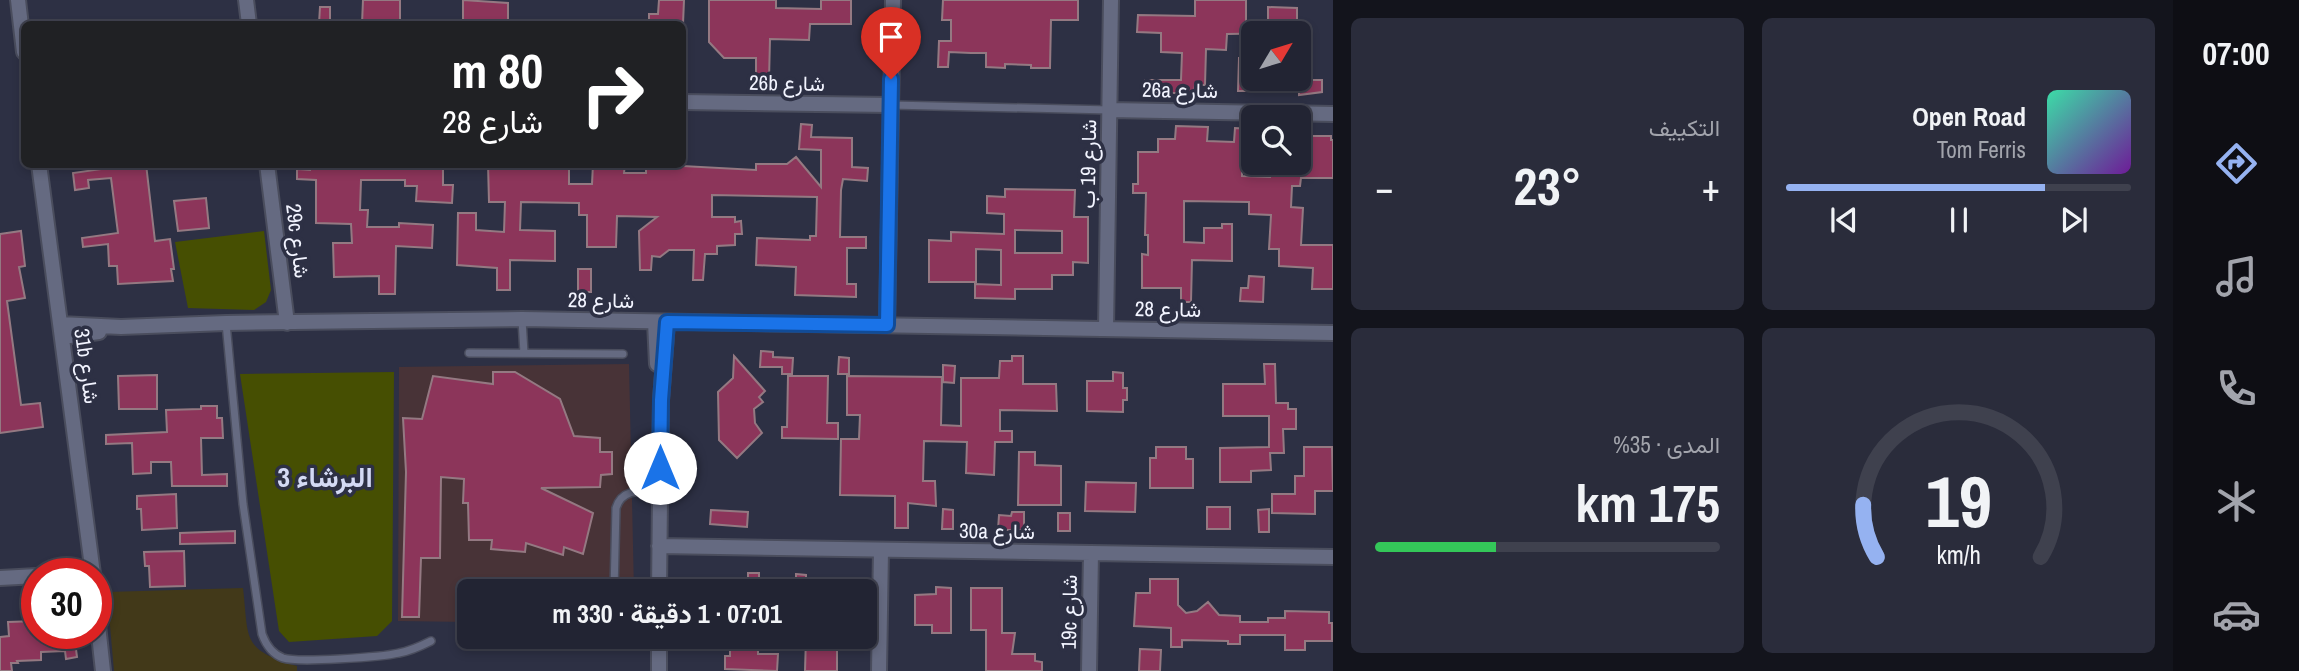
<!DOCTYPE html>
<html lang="ar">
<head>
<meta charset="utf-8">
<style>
  :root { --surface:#222433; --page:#2a2c3b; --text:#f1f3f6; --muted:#a2a4ac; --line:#3f414e; --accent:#95b2f1 }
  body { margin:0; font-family:"Archivo Narrow",Vazirmatn,sans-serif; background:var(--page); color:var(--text); direction:rtl; height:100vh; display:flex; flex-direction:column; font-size:26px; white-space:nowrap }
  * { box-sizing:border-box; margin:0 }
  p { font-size:23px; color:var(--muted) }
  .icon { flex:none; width:38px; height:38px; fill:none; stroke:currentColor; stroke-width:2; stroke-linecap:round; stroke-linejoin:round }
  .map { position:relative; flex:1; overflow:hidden; direction:ltr }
  .panel { display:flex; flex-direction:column; gap:18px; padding:18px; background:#13141c; width:840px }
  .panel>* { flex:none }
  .top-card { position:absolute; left:21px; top:21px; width:665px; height:147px; border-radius:10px; box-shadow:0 4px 10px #0003,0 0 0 2px var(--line); direction:rtl; background:#202124; color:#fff; overflow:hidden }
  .needle { width:46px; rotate:52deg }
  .controls { position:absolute; left:1241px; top:21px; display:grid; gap:14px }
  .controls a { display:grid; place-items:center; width:70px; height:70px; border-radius:10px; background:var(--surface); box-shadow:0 4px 10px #0003,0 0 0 2px var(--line); font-size:35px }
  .speed { position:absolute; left:21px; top:558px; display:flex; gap:14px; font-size:35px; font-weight:700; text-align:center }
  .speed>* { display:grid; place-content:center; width:91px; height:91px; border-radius:50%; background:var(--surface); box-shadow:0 4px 10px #0003,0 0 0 2px var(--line); line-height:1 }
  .speed .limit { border:10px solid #d22; background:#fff; color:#111 }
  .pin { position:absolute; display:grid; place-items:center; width:60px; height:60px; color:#fff; margin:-72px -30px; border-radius:50% 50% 50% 0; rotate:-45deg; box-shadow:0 0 7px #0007 }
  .pin .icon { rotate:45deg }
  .me { position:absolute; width:77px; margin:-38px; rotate:0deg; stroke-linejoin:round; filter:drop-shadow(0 0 5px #0008) }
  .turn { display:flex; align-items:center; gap:24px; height:147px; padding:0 28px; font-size:32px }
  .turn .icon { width:91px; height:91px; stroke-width:2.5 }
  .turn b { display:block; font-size:49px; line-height:60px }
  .big { font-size:52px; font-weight:700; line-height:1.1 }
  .panel .tile { flex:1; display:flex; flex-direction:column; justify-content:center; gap:10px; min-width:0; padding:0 24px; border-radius:10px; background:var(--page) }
  .panel .dial { align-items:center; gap:0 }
  .dial svg { height:182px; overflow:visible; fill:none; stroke:var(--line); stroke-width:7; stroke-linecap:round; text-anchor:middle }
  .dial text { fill:var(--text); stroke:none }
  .song { display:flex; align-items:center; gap:21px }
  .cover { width:84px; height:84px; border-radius:10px; background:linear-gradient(135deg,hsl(160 70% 55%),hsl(280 70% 35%)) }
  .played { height:7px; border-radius:4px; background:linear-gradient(90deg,var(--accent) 75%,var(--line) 75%) }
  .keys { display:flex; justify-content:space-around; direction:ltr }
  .heat { display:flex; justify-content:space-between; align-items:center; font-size:38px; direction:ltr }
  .charge { height:10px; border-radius:5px; background:linear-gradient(90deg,#34c759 35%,var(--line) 0) }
  .panel .tiles { flex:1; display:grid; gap:18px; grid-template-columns:repeat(2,1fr) }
  .trip { position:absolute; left:457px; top:579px; width:420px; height:70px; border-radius:10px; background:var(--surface); box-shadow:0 4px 10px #0003,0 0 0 2px var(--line); font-weight:700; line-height:70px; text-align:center; direction:rtl }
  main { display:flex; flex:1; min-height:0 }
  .menu { display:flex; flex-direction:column; width:126px; justify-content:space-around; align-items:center; background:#0e0e14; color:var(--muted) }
  .menu .icon { width:49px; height:49px }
  .menu .active { color:var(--accent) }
  .menu b { font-size:32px; color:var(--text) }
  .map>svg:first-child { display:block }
  .education { fill:#483337 }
  .green { fill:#464f02 }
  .sand { fill:#423919 }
  .building { fill:#8c355a; stroke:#947982; stroke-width:2; fill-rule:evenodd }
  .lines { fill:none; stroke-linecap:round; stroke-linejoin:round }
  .lane-casing { stroke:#4a4d5d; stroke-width:10 }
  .street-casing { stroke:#4a4d5d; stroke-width:18 }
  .lane { stroke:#656a81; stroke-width:7 }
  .street { stroke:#656a81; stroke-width:14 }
  .route-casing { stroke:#114b97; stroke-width:18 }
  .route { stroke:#1a73e8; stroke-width:12 }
  .labels { text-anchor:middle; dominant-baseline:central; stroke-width:7; stroke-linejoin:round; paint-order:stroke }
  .street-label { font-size:21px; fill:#f2f4ff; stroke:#2d3044 }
  .district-label { font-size:28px; font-weight:bold; fill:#d4daf4; stroke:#2d3044 }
</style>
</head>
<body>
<main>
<nav class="menu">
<b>07:00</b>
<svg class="icon active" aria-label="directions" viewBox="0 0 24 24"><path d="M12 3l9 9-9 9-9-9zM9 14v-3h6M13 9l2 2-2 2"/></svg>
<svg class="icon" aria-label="music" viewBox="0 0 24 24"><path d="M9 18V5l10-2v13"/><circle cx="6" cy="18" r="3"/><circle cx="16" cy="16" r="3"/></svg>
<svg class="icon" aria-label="phone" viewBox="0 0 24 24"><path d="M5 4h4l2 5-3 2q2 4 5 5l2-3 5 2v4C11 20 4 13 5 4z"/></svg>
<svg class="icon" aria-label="climate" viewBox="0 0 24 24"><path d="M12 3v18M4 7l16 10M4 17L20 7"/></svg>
<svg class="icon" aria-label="car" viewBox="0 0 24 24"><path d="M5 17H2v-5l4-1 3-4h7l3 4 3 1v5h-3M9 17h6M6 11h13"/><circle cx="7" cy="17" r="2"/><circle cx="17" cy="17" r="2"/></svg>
</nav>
<section class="panel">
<div class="tiles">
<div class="tile">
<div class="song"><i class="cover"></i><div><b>Open Road</b><p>Tom Ferris</p></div></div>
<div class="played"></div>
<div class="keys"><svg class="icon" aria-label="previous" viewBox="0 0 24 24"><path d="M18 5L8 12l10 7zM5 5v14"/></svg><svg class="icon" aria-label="pause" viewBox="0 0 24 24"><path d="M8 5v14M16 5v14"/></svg><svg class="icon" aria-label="next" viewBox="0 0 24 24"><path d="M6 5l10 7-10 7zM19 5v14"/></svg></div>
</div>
<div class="tile"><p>التكييف</p>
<div class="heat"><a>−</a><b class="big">23°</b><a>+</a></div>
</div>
<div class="tile dial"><svg viewBox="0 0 100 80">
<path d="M14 69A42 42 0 1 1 86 69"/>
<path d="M14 69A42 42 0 0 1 8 46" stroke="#95b2f1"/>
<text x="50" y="56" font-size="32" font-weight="700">19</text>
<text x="50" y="72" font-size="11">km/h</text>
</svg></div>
<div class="tile"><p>المدى · 35%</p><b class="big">175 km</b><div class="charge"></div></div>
</div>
</section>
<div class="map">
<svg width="1333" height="671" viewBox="0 0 1333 671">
  <rect width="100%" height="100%" fill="#2d3044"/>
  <path class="education" d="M629,364L634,591L469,592V622L398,621L399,367Z"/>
  <path class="green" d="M264,231L271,290L266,302L254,310L188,308L175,242Z
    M394,372L392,621L377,636L289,642L279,631L240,374Z"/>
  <path class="sand" d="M243,588C249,640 241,649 297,666V671H114L107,592Z"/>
  <path class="building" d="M363,0H400V24H362Z
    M463,0L508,3V24H463Z
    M659,0H684L683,24H649V14H658Z
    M709,0H776V8L821,9V0H851V24H810L809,40L770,39L769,80H756V58H724L709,42Z
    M943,0H1078V20H1051L1050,68H1031V65L1005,64V68L986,67V53H971L949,52L948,67H938L939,41H951V20H942Z
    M1195,0H1246V22H1268V7L1297,8V33L1227,34L1226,50L1206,49L1205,85H1195L1194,93H1145V80H1181L1182,53L1161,52V33L1137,32L1138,15L1195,16Z
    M320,7H330V24H319Z
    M1300,51L1310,52V80H1322V92L1299,95Z
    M1239,58H1252L1251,91H1238Z
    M801,124L812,125L811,137L852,138V167L868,168L867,181L843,179L841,190L840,237H866V248H847V284H856V297L795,295L796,267L756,265L757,238L810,240V236H816L817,197L712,195V217H735V222L741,221L742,234H735V245L717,246V254H705L703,280H693L694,250H669L660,257L652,256L651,270H640L639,231L657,217L617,216L616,247H587V215H579V203L521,202L520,230L555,231V261L510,260V290H497V268L457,265L458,213H476V230L504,232L505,202H489L488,164H569V184H592L593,164H625L624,173H646V164L756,170V164H787L796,157L821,187V150L799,149Z
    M1176,126L1208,127L1207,141L1234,142L1235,128L1253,129V156L1242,155V176L1270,177V169L1281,170V163H1298V136H1331V140H1333V178H1301L1300,186H1292L1291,207L1303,208L1301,245H1333V289H1312L1313,268L1279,266V249H1269L1271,215L1249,214V202L1184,201V242L1204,243V228H1222V224H1232V261L1192,260L1191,302H1181V288H1142V254L1148,255V235H1145L1146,193H1133V184H1138V152H1158V139H1175Z
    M102,164H146L155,241L170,239L174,269H171L173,281L118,284L117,266H109L108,244L83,247L82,238L118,233L111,178L88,180L89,188L75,190L73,173L102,169Z
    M310,164H443V185H453L452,203L416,201L417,186H405V180H361L360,210H368L367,227H399V223L433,225L432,248L396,246L395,294H379V276L334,277L333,243H352L351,224L316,223V180L297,179V169L310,170Z
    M1005,189L1075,190L1074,217H1088V263L1073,262V275H1052V289H1015V299L975,298V284L1001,285V250L976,249V282H929V240L951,241V232L1004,234V214L987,213V196L1005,197ZM1015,230L1062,231V253H1015Z
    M206,198L209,228L178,231L174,201Z
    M21,231L25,266L19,267L25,298L7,301L21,405L40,403L43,427L0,433V234Z
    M578,269H591V292H578Z
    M1249,276L1264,277L1263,302L1240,301L1241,288H1248Z
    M761,351L773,352V357L793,358L792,374H782V367H760Z
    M734,356L765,391L759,397L763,402L754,409L755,423L762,433L737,458L719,440L718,392L733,378Z
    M1012,356H1023V384H1056L1057,411L1000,410V431H1012V442H995L994,475L966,473L967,442L924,441L923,481H935L936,506L908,503V528H895V496L840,495L841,439H859L860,415H847V376L942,377L941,425L961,426V378H999L1000,361H1012Z
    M839,357L849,358V374H838Z
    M1264,364H1275L1276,403H1288V409H1296V429H1283L1284,453H1270L1271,470L1251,471V482H1220V448L1269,447V416H1223V384H1265Z
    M943,365L955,366L954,383L943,382Z
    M493,372H515L560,399L574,436L600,438V452H612V474L601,475L600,487L541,488L593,513L583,554L564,547L563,555L526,543L525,552L491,549L492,540H469L468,503H463L464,479L441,477L440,558H421L419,617H402L406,472L403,418L422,419L433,376L493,384Z
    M1113,372L1123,373V388H1127V400H1123V412L1087,411V381H1113Z
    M157,375V409H119L118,376Z
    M788,376H828L827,423H838V439L782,438V427H787Z
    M201,406H217V418H222L223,438H201L202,475L227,474V486H172L171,462H151V473L133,474L132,443L106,444V435L167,432L166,410L201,409Z
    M1156,447H1186V459H1193V488H1150V458H1156Z
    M1304,447H1332L1333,491H1315V514L1272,513V494H1295V476H1304Z
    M1019,452H1035V465L1061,466V505H1018Z
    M1086,482L1136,483L1135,512L1085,511Z
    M176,494L177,528L142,530L141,509H137V496Z
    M1207,507H1230V529H1207Z
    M943,509L953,510V529H942Z
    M1269,509V532H1259L1258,510Z
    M711,510L748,512L747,527L710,524Z
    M1012,512H1024V530H998L999,515L1011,516Z
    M1058,513H1070V531H1058Z
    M235,531V543L180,544V533Z
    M184,551L185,586L150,587L149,566H145L144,552Z
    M748,573H759V592H748Z
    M796,574L806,575V592H796Z
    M1150,579H1178V605L1186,613L1197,611L1208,602L1219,615L1240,616V622H1268V618H1285V611L1329,612V623H1332V641H1305V650H1285V635H1240V644H1228V641L1182,640V647H1171V628L1134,626L1136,593H1150Z
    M936,587L951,588V633H932V625H915V595L936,594Z
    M971,588H1002V633H1015L1012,654H1035V661L1042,662V671H986V630H971Z
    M37,621V634H74L77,657L66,659L65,651L41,652V660L17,661L18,663H11L12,671H0V637L9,636L8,622Z
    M806,637H823V645L837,646V671H805Z
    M730,640H754V650H758V654H778L777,671L725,669V656H730Z
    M1140,649L1161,650L1160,671H1139Z"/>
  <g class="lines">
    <g class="lane-casing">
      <path id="lane" d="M891,105L1110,110
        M522,320L524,353
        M226,323L243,504L262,634C266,645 272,654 283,658C298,663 382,657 399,653C410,651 421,646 431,641
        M469,353L623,354
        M614,592L616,508C622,488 642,491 660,491
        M465,642L658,645"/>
    </g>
    <g class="street-casing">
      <path id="street" d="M18,0L24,52
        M246,0L249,24
        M682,102L890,105
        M1110,110L1333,114
        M39,164L93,574
        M267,164L287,323
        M655,322L657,364
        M60,324L121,327L226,323L522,319L1333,333
        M887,325L893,0
        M1106,329L1111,0
        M62,337L99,332
        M659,546L1333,557
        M0,578L37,576
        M659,592L661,400L667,322
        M96,607L103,671
        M659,671V637
        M879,671L881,550
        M1089,671L1091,553"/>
    </g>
    <use href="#lane" class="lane"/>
    <use href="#street" class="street"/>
  </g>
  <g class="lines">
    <g class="route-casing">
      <path id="route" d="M660,468L661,400L667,322L887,325L891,79"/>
    </g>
    <use href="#route" class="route"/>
  </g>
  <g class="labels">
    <g class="street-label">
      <text transform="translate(787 83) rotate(1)">26b شارع</text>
      <text transform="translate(1180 90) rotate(1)">26a شارع</text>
      <text transform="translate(1088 164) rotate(-89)">شارع 19 ب</text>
      <text transform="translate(298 241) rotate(83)">29c شارع</text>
      <text transform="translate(601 300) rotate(1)">شارع 28</text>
      <text transform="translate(1168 309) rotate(1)">شارع 28</text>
      <text transform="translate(87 366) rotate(82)">31b شارع</text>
      <text transform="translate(997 531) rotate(1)">30a شارع</text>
      <text transform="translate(1069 612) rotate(-89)">19c شارع</text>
    </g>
    <g class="district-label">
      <text x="325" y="477">البرشاء 3</text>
    </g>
  </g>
</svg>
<div class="controls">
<a><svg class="needle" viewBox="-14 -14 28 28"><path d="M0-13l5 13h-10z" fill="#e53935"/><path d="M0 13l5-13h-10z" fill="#a2a4ac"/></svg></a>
<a><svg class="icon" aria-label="search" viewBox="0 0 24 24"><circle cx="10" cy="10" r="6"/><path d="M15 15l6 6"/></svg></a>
</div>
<div class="speed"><div class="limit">30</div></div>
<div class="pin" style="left:891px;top:79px;background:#d93025"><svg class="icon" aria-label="arrive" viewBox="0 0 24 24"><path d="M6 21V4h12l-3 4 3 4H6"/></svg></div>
<svg class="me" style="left:660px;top:468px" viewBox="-20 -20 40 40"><circle r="19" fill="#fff"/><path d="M0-13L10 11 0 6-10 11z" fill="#1a73e8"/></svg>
<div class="trip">07:01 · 1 دقيقة · 330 m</div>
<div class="top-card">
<div class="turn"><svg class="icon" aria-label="right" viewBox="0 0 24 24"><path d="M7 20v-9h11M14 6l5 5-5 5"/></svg><div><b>80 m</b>شارع 28</div></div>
</div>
</div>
</main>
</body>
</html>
